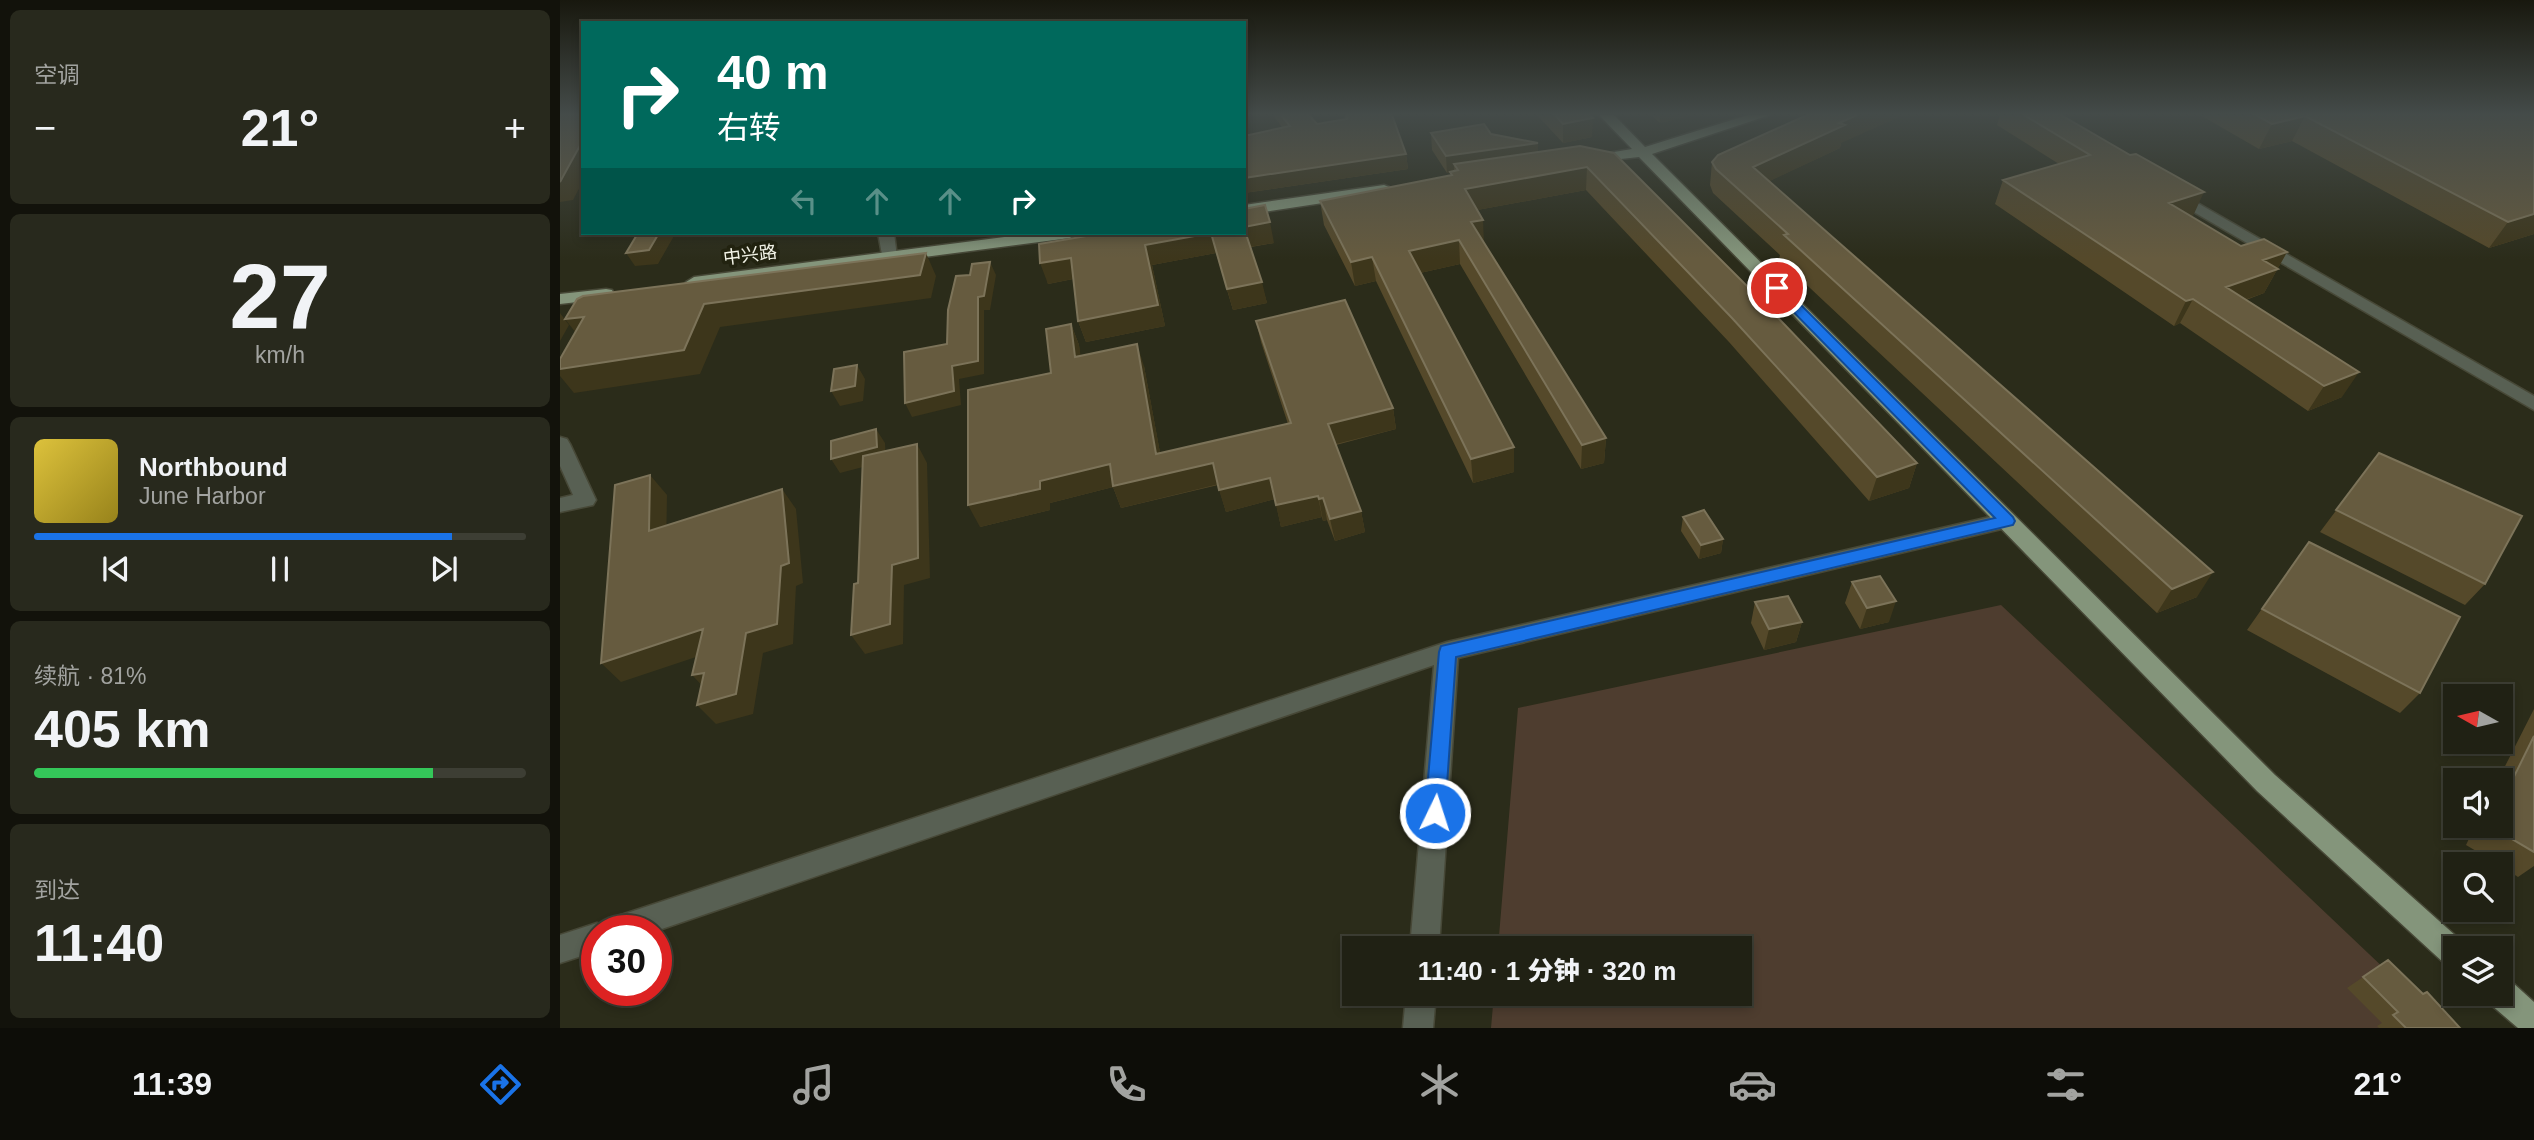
<!DOCTYPE html>
<html lang="zh">
<head>
<meta charset="utf-8">
<style>
  :root { --surface:#202114; --page:#28291d; --text:#f1f3f6; --muted:#a2a3a0; --line:#3d3e34; --accent:#1a73e8 }
  body { margin:0; font-family:Helvetica,"Noto Sans SC",sans-serif; background:var(--page); color:var(--text); height:100vh; display:flex; flex-direction:column; font-size:26px; white-space:nowrap }
  * { box-sizing:border-box; margin:0 }
  p { font-size:23px; color:var(--muted) }
  .icon { flex:none; width:38px; height:38px; fill:none; stroke:currentColor; stroke-width:2; stroke-linecap:round; stroke-linejoin:round }
  .map { position:relative; flex:1; overflow:hidden }
  .side { display:flex; flex-direction:column; gap:10px; padding:10px; background:#12120b; width:560px }
  .side>* { flex:none }
  .banner { position:absolute; left:21px; top:21px; width:665px; height:214px; border-radius:0px; box-shadow:0 4px 10px #0003,0 0 0 2px var(--line); background:#00695c; color:#fff; overflow:hidden }
  .needle { width:46px; rotate:278deg }
  .controls { position:absolute; left:1883px; top:684px; display:grid; gap:14px }
  .controls a { display:grid; place-items:center; width:70px; height:70px; border-radius:0px; background:var(--surface); box-shadow:0 4px 10px #0003,0 0 0 2px var(--line); font-size:35px }
  .speed { position:absolute; left:21px; top:915px; display:flex; gap:14px; font-size:35px; font-weight:700; text-align:center }
  .speed>* { display:grid; place-content:center; width:91px; height:91px; border-radius:50%; background:var(--surface); box-shadow:0 4px 10px #0003,0 0 0 2px var(--line); line-height:1 }
  .speed .limit { border:10px solid #d22; background:#fff; color:#111 }
  .pin { position:absolute; display:grid; place-items:center; width:60px; height:60px; color:#fff; margin:-30px; border:4px solid #fff; border-radius:50%; box-shadow:0 2px 7px #0007 }
  .me { position:absolute; width:77px; margin:-38px; rotate:4deg; stroke-linejoin:round; filter:drop-shadow(0 0 5px #0008) }
  .turn { display:flex; align-items:center; gap:24px; height:147px; padding:0 21px; font-size:32px }
  .turn .icon { width:91px; height:91px; stroke-width:2.5 }
  .turn b { display:block; font-size:49px; line-height:60px }
  .lanes { display:flex; align-items:center; height:66px; padding:0 21px; background:#0003; justify-content:center; gap:35px; direction:ltr }
  .lanes .off { opacity:.35 }
  .big { font-size:52px; font-weight:800; line-height:1.1 }
  .side .widget { flex:1; display:flex; flex-direction:column; justify-content:center; gap:10px; min-width:0; padding:0 24px; border-radius:10px; background:var(--page) }
  .side .dial { align-items:center; gap:0 }
  .dial b { font-size:91px; line-height:1 }
  .song { display:flex; align-items:center; gap:21px }
  .cover { width:84px; height:84px; border-radius:10px; background:linear-gradient(135deg,hsl(50 70% 55%),hsl(50 70% 35%)) }
  .played { height:7px; border-radius:4px; background:linear-gradient(90deg,var(--accent) 85%,var(--line) 85%) }
  .keys { display:flex; justify-content:space-around; direction:ltr }
  .heat { display:flex; justify-content:space-between; align-items:center; font-size:38px; direction:ltr }
  .charge { height:10px; border-radius:5px; background:linear-gradient(90deg,#34c759 81%,var(--line) 0) }
  .trip { position:absolute; left:782px; top:936px; width:410px; height:70px; border-radius:0px; background:var(--surface); box-shadow:0 4px 10px #0003,0 0 0 2px var(--line); font-weight:800; line-height:70px; text-align:center }
  .tab-bar { display:flex; height:112px; justify-content:space-around; align-items:center; background:#0d0d08; color:var(--muted) }
  .tab-bar .icon { width:49px; height:49px }
  .tab-bar .active { color:var(--accent) }
  .tab-bar b { font-size:32px; color:var(--text) }
  main { display:flex; flex:1; min-height:0 }
  .map>svg:first-child { display:block }
  .green { fill:#4e3d2f }
  .lines { fill:none; stroke-linecap:round; stroke-linejoin:round }
  .minor-casing { stroke:#474837; stroke-width:3 }
  .major-casing { stroke:#474837; stroke-width:3 }
  .minor { fill:#586053; fill-rule:evenodd }
  .major { fill:#84957b; fill-rule:evenodd }
  .wall { fill:#55492a }
  .shaded-wall { fill:#3d361b }
  .building { fill:#665b3f; stroke:#7c7359; stroke-width:2 }
  .route { fill:#1a73e8; stroke:#114b97; stroke-width:2 }
  .labels { text-anchor:middle; dominant-baseline:central; stroke-width:7; stroke-linejoin:round; paint-order:stroke }
  .far-street-label { font-size:18px; fill:#f3f4e8; stroke:#222310 }
</style>
</head>
<body>
<main>
<section class="side">
<div class="widget"><p>空调</p>
<div class="heat"><a>−</a><b class="big">21°</b><a>+</a></div>
</div>
<div class="widget dial"><b>27</b><p>km/h</p></div>
<div class="widget">
<div class="song"><i class="cover"></i><div><b>Northbound</b><p>June Harbor</p></div></div>
<div class="played"></div>
<div class="keys"><svg class="icon" aria-label="previous" viewBox="0 0 24 24"><path d="M18 5L8 12l10 7zM5 5v14"/></svg><svg class="icon" aria-label="pause" viewBox="0 0 24 24"><path d="M8 5v14M16 5v14"/></svg><svg class="icon" aria-label="next" viewBox="0 0 24 24"><path d="M6 5l10 7-10 7zM19 5v14"/></svg></div>
</div>
<div class="widget"><p>续航 · 81%</p><b class="big">405 km</b><div class="charge"></div></div>
<div class="widget"><p>到达</p><b class="big">11:40</b></div>
</section>
<div class="map">
<svg width="1974" height="1028" viewBox="0 0 1974 1028">
  <rect width="100%" height="100%" fill="#2b2c1a"/>
  <path class="green" d="M1441,605L1887,1028H931L934,994H1180V948H938L958,708Z"/>
  <g class="lines">
    <g class="minor-casing">
      <path id="minor" d="M1613,189L1974,396V410L1608,197L1605,194Z
        M318,233H334L337,257L335,260H323Z
        M0,437L7,439L10,444L36,500L33,505L0,512V498L13,495L0,466Z
        M1447,513L1454,516L1458,521L1454,526L898,658L879,948H850L874,665L96,931H37V951L0,963V935L37,923L43,925L45,921L55,917L887,642Z
        M846,994H876L873,1028H843Z"/>
    </g>
    <g class="major-casing">
      <path id="major" d="M1039,115H1054L1085,147L1188,115H1210L1092,154L1715,775L1905,944L1907,948H1895V968L1885,964L1697,791L1079,157L1024,163L1022,160L1024,157L1072,149Z
        M824,185L829,187L832,190L829,193L684,215V205Z
        M475,233H518L510,238L134,287L126,282L134,277Z
        M46,289L52,290L54,294L52,298L0,304V294Z
        M1941,978L1952,982L1974,1002V1028H1958L1930,1004L1926,994H1941Z"/>
    </g>
    <use href="#minor" class="minor"/>
    <use href="#major" class="major"/>
  </g>
  <path class="wall" d="M713,115H749L757,124L785,119L784,115H832L846,154L848,169L684,193V136L722,127Z
    M977,115H1030L1032,137L1003,143Z
    M1091,115H1134L1100,123Z
    M1440,115H1501L1633,216H1631L1681,246L1727,252L1704,293L1686,300L1782,397L1748,411L1620,323L1614,326L1435,204L1443,180L1499,164L1437,125Z
    M1640,115H1974V234L1929,248L1732,141L1699,149Z
    M871,133L931,134L978,152L1020,146L1357,463L1349,488L1309,501L1169,342L1026,190L917,210L924,244L1046,438L1044,463L1021,469L900,264L860,273L954,447V472L913,483L816,281L795,286L764,225L760,201L891,175L890,173H887L872,150Z
    M1281,143L1280,148L1209,181L1637,597L1597,613L1219,259L1220,255L1153,193L1150,185L1152,162Z
    M714,243L691,247L707,303L673,310L656,253L592,265L605,326L526,342L518,321L513,279L488,284L479,244Z
    M696,321L833,408L836,429L776,445L801,511L805,532L775,541L767,520L763,521L762,517L721,527L715,499L666,512L658,485L561,508L553,487L490,503V510L420,527L491,373L511,324L519,345L520,356L584,366L600,453L728,424L701,342Z
    M1819,453L1925,584L1905,605L1760,532Z
    M1123,517L1163,539L1161,553L1139,559L1121,531Z
    M1749,542L1860,693L1840,713L1687,630Z
    M1292,582L1329,622L1300,629L1285,603Z
    M1195,602L1242,622L1236,642L1204,650L1191,623Z
    M1974,709V866L1958,877L1941,866V864H1938L1906,845L1915,826H1941V780H1938Z
    M1828,960L1863,994L1900,1028H1819L1817,1026L1822,1023L1787,988Z"/>
  <path class="shaded-wall" d="M1100,115H1134L1100,123Z
    M1297,115H1344L1281,143L1280,148L1189,191L1193,167L1279,123Z
    M1745,116L1732,141L1699,149L1712,124Z
    M1033,118L1032,137L1003,143V124Z
    M23,140V181L13,200L0,202V182Z
    M978,143V160L894,164V172L887,173L886,156Z
    M846,154L848,169L684,193V178Z
    M1027,167L1026,190L907,212L905,189Z
    M1644,192L1633,216L1598,227L1609,203Z
    M1974,214V234L1929,248L1948,222Z
    M923,220L924,244L911,222Z
    M710,222L714,243L689,247L684,227Z
    M99,233H112L114,236L98,264L75,266L66,253Z
    M651,233L656,253L592,265L605,326L526,342L518,321L585,245Z
    M899,240L900,264L851,275L849,251Z
    M1727,252L1704,293L1653,311L1666,287L1703,260Z
    M366,253L376,276L371,298L160,327L140,374L14,393L0,376V369L144,304Z
    M812,257L816,281L795,286L791,262Z
    M511,258L518,278L488,284L480,263Z
    M430,262L436,275L430,310H424V374L399,379L401,405L352,417L345,403L392,366Z
    M702,282L707,303L673,310L667,289Z
    M1633,299L1620,323L1614,326L1626,301Z
    M0,313L9,325L0,341Z
    M24,317L23,342L5,319Z
    M511,324L519,345L524,379L515,357Z
    M577,344L584,366L604,474L653,463L659,484L561,508L553,487L490,503V510L420,527L408,505L480,481L596,454Z
    M297,365L305,379L303,401L280,406L271,391Z
    M1799,372L1782,397L1748,411L1764,386Z
    M833,408L836,429L772,445L768,424Z
    M316,429L325,443L326,461L280,473L271,459Z
    M1046,438L1044,463L1021,469L1022,445Z
    M357,444L367,463L370,578L344,585L343,644L305,654L291,635L332,565Z
    M954,447V472L913,483L911,459Z
    M1357,463L1349,488L1309,501L1317,477Z
    M90,475L107,495L106,551L89,531Z
    M710,478L715,499L666,512L659,490Z
    M222,489L236,509L243,583L236,586L233,644L203,653L193,714L156,724L137,705L186,633Z
    M758,496L762,517L721,527L716,505Z
    M763,498L767,520L763,521L759,499Z
    M801,511L805,532L775,541L770,519Z
    M1163,539L1161,553L1139,559L1141,545Z
    M1653,572L1637,597L1597,613L1612,589Z
    M1336,601L1329,622L1300,629L1307,608Z
    M1242,622L1236,642L1204,650L1209,629Z
    M143,629L160,649L61,682L41,663Z
    M144,673L151,695L132,675Z"/>
  <path class="building" d="M0,115H23V140L0,182Z
    M721,115H749L757,124L787,119L786,115H832L846,154L684,178V136L730,126Z
    M995,115H1030L1033,118L1003,124Z
    M1247,115H1297L1279,123L1285,125L1193,167L1653,572L1612,589L1224,235L1228,234L1156,169L1152,162L1158,155Z
    M1464,115H1501L1570,155L1576,154L1644,192L1609,203L1681,246L1704,239L1727,252L1703,260L1718,269L1666,287L1799,372L1764,386L1633,299L1626,301L1443,180L1530,155Z
    M1696,115H1974V214L1948,222L1745,116L1712,124Z
    M924,124L931,134L978,143L886,156L871,133Z
    M1020,146L1054,153L1202,301L1357,463L1317,477L1172,318L1027,167L905,189L923,220L911,222L1046,438L1022,445L899,240L849,251L954,447L911,459L812,257L791,262L760,201L892,175L890,172L898,170L894,164Z
    M705,205L710,222L684,227V209Z
    M684,228L702,282L667,289L651,233L585,245L598,305L518,321L511,258L480,263L479,244L544,233H684Z
    M78,233H99L89,250L66,253Z
    M366,253L360,275L144,304L124,350L0,369V359L24,317L5,319L17,299L23,296Z
    M430,262L424,296L418,297V361L392,366L394,391L345,403L344,352L387,344L388,310L396,276L410,275L412,264Z
    M785,300L833,408L768,424L801,511L770,519L763,498L759,499L758,496L716,505L710,478L659,490L653,463L553,486L550,464L480,481V489L408,505V390L491,373L486,329L511,324L515,357L577,344L596,454L731,423L696,321Z
    M297,365L295,386L271,391L274,369Z
    M316,429L317,447L271,459V441Z
    M357,444L358,558L332,565L330,624L291,635L294,584L298,583L303,456Z
    M1819,453L1962,516L1925,584L1776,510Z
    M90,475L89,531L222,489L229,563L221,566L217,624L186,633L176,694L137,705L144,673L132,675L143,629L41,663L55,485Z
    M1144,510L1163,539L1141,545L1123,517Z
    M1749,542L1900,617L1860,693L1702,609Z
    M1320,576L1336,601L1307,608L1292,582Z
    M1228,596L1242,622L1209,629L1195,602Z
    M1974,736V852L1930,826H1941V803Z
    M1828,960L1863,994L1867,992L1900,1028H1846L1833,1015L1838,1012L1803,977Z"/>
  <linearGradient id="sky" x2="0" y2="1"><stop stop-color="#18180e"/><stop offset="0.44" stop-color="#444b49"/><stop offset="1" stop-color="#444b49" stop-opacity="0"/></linearGradient>
  <rect width="1974" height="259" fill="url(#sky)"/>
  <path class="route" d="M1217,284L1222,286L1453,517L1455,521L1453,525L896,657L885,813L882,820L875,823L868,820L865,813L879,652L881,646L1435,518L1213,291L1211,288Z"/>
  <g class="labels">
    <g class="far-street-label">
      <text transform="translate(190 255) rotate(-7)">中兴路</text>
    </g>
  </g>
</svg>
<div class="controls">
<a><svg class="needle" viewBox="-14 -14 28 28"><path d="M0-13l5 13h-10z" fill="#e53935"/><path d="M0 13l5-13h-10z" fill="#a2a3a0"/></svg></a>
<a><svg class="icon" aria-label="sound" viewBox="0 0 24 24"><path d="M4 9h4l5-4v14l-5-4H4zM17 9q2 3 0 6"/></svg></a>
<a><svg class="icon" aria-label="search" viewBox="0 0 24 24"><circle cx="10" cy="10" r="6"/><path d="M15 15l6 6"/></svg></a>
<a><svg class="icon" aria-label="layers" viewBox="0 0 24 24"><path d="M12 4l9 5-9 5-9-5zM3 14l9 5 9-5"/></svg></a>
</div>
<div class="speed"><div class="limit">30</div></div>
<div class="pin" style="left:1217px;top:288px;background:#d93025"><svg class="icon" aria-label="arrive" viewBox="0 0 24 24"><path d="M6 21V4h12l-3 4 3 4H6"/></svg></div>
<svg class="me" style="left:875px;top:813px" viewBox="-20 -20 40 40"><circle r="17" fill="#1a73e8" stroke="#fff" stroke-width="3"/><path d="M0-11L8 9 0 5-8 9z" fill="#fff"/></svg>
<div class="trip">11:40 · 1 分钟 · 320 m</div>
<div class="banner">
<div class="turn"><svg class="icon" aria-label="right" viewBox="0 0 24 24"><path d="M7 20v-9h11M14 6l5 5-5 5"/></svg><div><b>40 m</b>右转</div></div>
<div class="lanes"><svg class="icon off" aria-label="left" viewBox="0 0 24 24"><path d="M17 20v-9H6M10 6l-5 5 5 5"/></svg><svg class="icon off" aria-label="ahead" viewBox="0 0 24 24"><path d="M12 20V5M6 11l6-6 6 6"/></svg><svg class="icon off" aria-label="ahead" viewBox="0 0 24 24"><path d="M12 20V5M6 11l6-6 6 6"/></svg><svg class="icon" aria-label="right" viewBox="0 0 24 24"><path d="M7 20v-9h11M14 6l5 5-5 5"/></svg></div>
</div>
</div>
</main>
<nav class="tab-bar">
<b>11:39</b>
<svg class="icon active" aria-label="directions" viewBox="0 0 24 24"><path d="M12 3l9 9-9 9-9-9zM9 14v-3h6M13 9l2 2-2 2"/></svg>
<svg class="icon" aria-label="music" viewBox="0 0 24 24"><path d="M9 18V5l10-2v13"/><circle cx="6" cy="18" r="3"/><circle cx="16" cy="16" r="3"/></svg>
<svg class="icon" aria-label="phone" viewBox="0 0 24 24"><path d="M5 4h4l2 5-3 2q2 4 5 5l2-3 5 2v4C11 20 4 13 5 4z"/></svg>
<svg class="icon" aria-label="climate" viewBox="0 0 24 24"><path d="M12 3v18M4 7l16 10M4 17L20 7"/></svg>
<svg class="icon" aria-label="car" viewBox="0 0 24 24"><path d="M5 17H2v-5l4-1 3-4h7l3 4 3 1v5h-3M9 17h6M6 11h13"/><circle cx="7" cy="17" r="2"/><circle cx="17" cy="17" r="2"/></svg>
<svg class="icon" aria-label="filters" viewBox="0 0 24 24"><path d="M4 7h16M4 17h16"/><circle cx="9" cy="7" r="2"/><circle cx="15" cy="17" r="2"/></svg>
<b>21°</b>
</nav>
</body>
</html>
